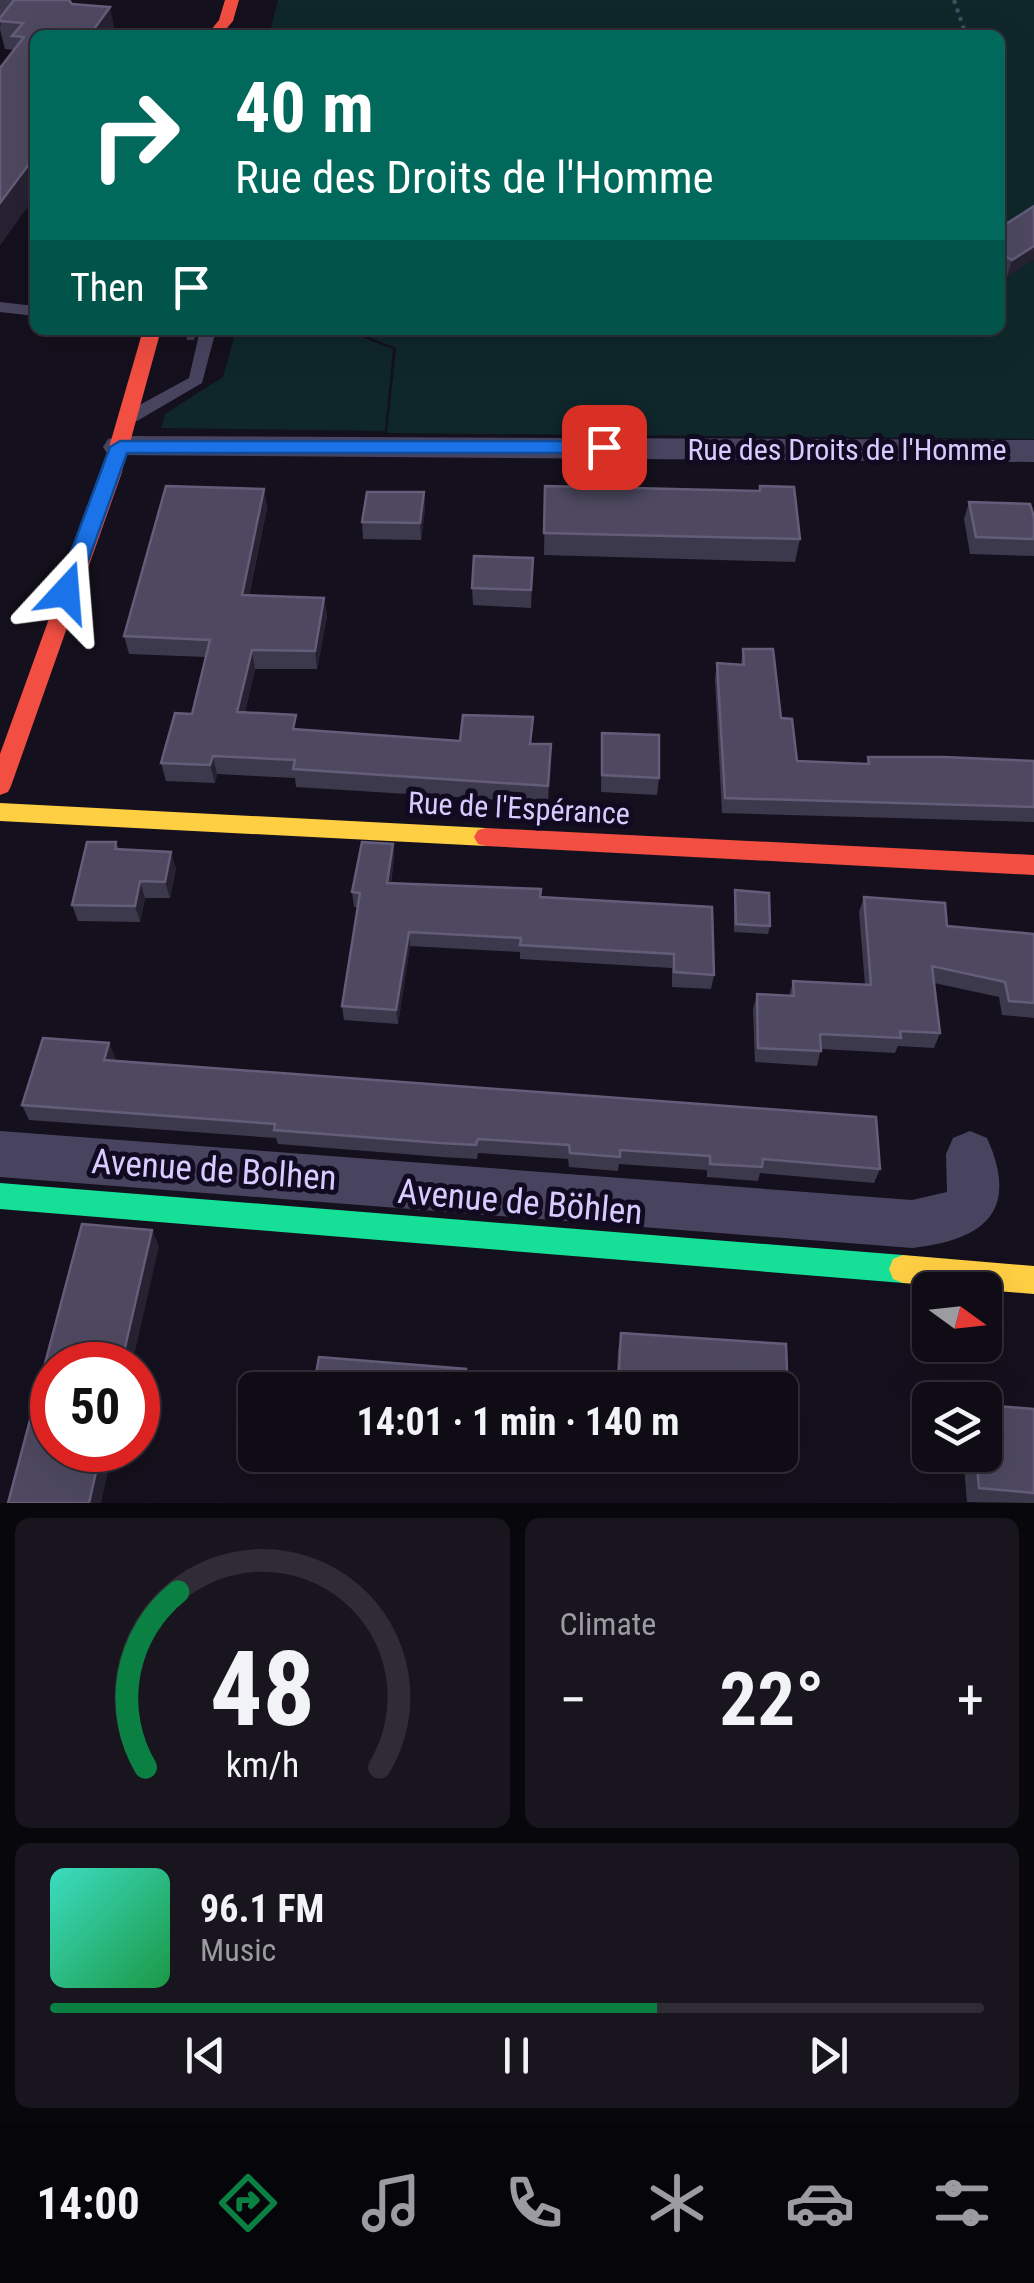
<!DOCTYPE html>
<html lang="en">
<head>
<meta charset="utf-8">
<style>
  :root { --surface:#0f0c16; --page:#18151f; --text:#f1f3f6; --muted:#9b9ba1; --line:#2f2c35; --accent:#0b8043 }
  body { margin:0; font-family:"Roboto Condensed",sans-serif; background:var(--page); color:var(--text); height:100vh; display:flex; flex-direction:column; font-size:38px; white-space:nowrap }
  * { box-sizing:border-box; margin:0 }
  p { font-size:32px; color:var(--muted) }
  .icon { flex:none; width:55px; height:55px; fill:none; stroke:currentColor; stroke-width:2; stroke-linecap:round; stroke-linejoin:round }
  .map { position:relative; height:1503px; overflow:hidden }
  .drawer { display:flex; flex-direction:column; gap:15px; padding:15px; background:#08070c; flex:1 }
  .drawer>* { flex:none }
  .guide { position:absolute; left:30px; top:30px; width:975px; height:305px; border-radius:15px; box-shadow:0 10px 40px #0002,0 0 0 2px var(--line); background:#00695c; color:#fff; overflow:hidden }
  .needle { width:65px; rotate:105deg }
  .controls { position:absolute; left:912px; top:1272px; display:grid; gap:20px }
  .controls a { display:grid; place-items:center; width:90px; height:90px; border-radius:15px; background:var(--surface); box-shadow:0 10px 40px #0002,0 0 0 2px var(--line); font-size:50px }
  .speed { position:absolute; left:30px; top:1342px; display:flex; gap:20px; font-size:50px; font-weight:700; text-align:center }
  .speed>* { display:grid; place-content:center; width:130px; height:130px; border-radius:50%; background:var(--surface); box-shadow:0 10px 40px #0002,0 0 0 2px var(--line); line-height:1 }
  .speed .limit { border:15px solid #d22; background:#fff; color:#111 }
  .pin { position:absolute; display:grid; place-items:center; width:85px; height:85px; color:#fff; margin:-42px; border-radius:20px; box-shadow:0 5px 15px #0006 }
  .me { position:absolute; width:110px; margin:-55px; rotate:19deg; stroke-linejoin:round; filter:drop-shadow(0 0 8px #0008) }
  .turn { display:flex; align-items:center; gap:35px; height:210px; padding:0 40px; font-size:45px }
  .turn .icon { width:130px; height:130px; stroke-width:2.5 }
  .turn b { display:block; font-size:70px; line-height:85px }
  .then { display:flex; align-items:center; height:95px; padding:0 40px; background:#0003; gap:20px; font-size:38px }
  .big { font-size:75px; font-weight:700; line-height:1.1 }
  .drawer .widget { flex:1; display:flex; flex-direction:column; justify-content:center; gap:15px; min-width:0; padding:0 35px; border-radius:15px; background:var(--page) }
  .drawer .dial { align-items:center; gap:0 }
  .dial svg { height:260px; overflow:visible; fill:none; stroke:var(--line); stroke-width:7; stroke-linecap:round; text-anchor:middle }
  .dial text { fill:var(--text); stroke:none }
  .song { display:flex; align-items:center; gap:30px }
  .cover { width:120px; height:120px; border-radius:15px; background:linear-gradient(135deg,hsl(170 70% 55%),hsl(140 70% 35%)) }
  .played { height:10px; border-radius:5px; background:linear-gradient(90deg,var(--accent) 65%,var(--line) 65%) }
  .keys { display:flex; justify-content:space-around; direction:ltr }
  .heat { display:flex; justify-content:space-between; align-items:center; font-size:55px; direction:ltr }
  .drawer .tiles { flex:1; display:grid; gap:15px; grid-template-columns:1fr 1fr }
  .widget:last-child { grid-column:span 2 }
  .trip { position:absolute; left:238px; top:1372px; width:560px; height:100px; border-radius:15px; background:var(--surface); box-shadow:0 10px 40px #0002,0 0 0 2px var(--line); font-weight:700; line-height:100px; text-align:center }
  .menu { display:flex; height:160px; justify-content:space-around; align-items:center; background:#060509; color:var(--muted) }
  .menu .icon { width:70px; height:70px }
  .menu .current { color:var(--accent) }
  .menu b { font-size:45px; color:var(--text) }
  .map>svg:first-child { display:block }
  .green { fill:#0f272b }
  .lines { fill:none; stroke-linecap:round; stroke-linejoin:round }
  .path { stroke:#424f60; stroke-width:4; stroke-dasharray:4 5; stroke-linecap:butt }
  .lane { fill:#48445f; fill-rule:evenodd }
  .street { fill:#48445f; fill-rule:evenodd }
  .fast { fill:#16e098; fill-rule:evenodd }
  .slow { fill:#ffcf43; fill-rule:evenodd }
  .jam { fill:#f24e42; fill-rule:evenodd }
  .wall { fill:#3d394d }
  .shaded-wall { fill:#262232 }
  .building { fill:#4e4960; stroke:#635d79; stroke-width:2.5 }
  .route { fill:#1a73e8; stroke:#114b97; stroke-width:2.5 }
  .labels { text-anchor:middle; dominant-baseline:central; stroke-width:10; stroke-linejoin:round; paint-order:stroke }
  .street-label { font-size:30px; fill:#d6ccff; stroke:#110b22 }
  .near-street-label { font-size:35px; fill:#d6ccff; stroke:#110b22 }
</style>
</head>
<body>
<div class="map">
<svg width="1034" height="1503" viewBox="0 0 1034 1503">
  <rect width="100%" height="100%" fill="#14101d"/>
  <path class="green" d="M278,0H1034V439L387,433L396,348L351,330H1000V35H269Z
    M236,330H343L393,349L385,431L161,428L165,414L223,377Z"/>
  <g class="lines">
    <path class="path" d="M954,0L966,35"/>
    <path class="lane" d="M0,302L35,306V316L0,312Z
      M200,330H216L202,383L137,421H125V413L189,378Z"/>
    <path class="street" d="M120,436L1034,440V462L108,455L103,447L108,439Z
      M0,1131L912,1200L947,1192L946,1154L953,1138L970,1131L987,1138C1021,1214 981,1240 912,1248L0,1177Z"/>
    <path class="fast" d="M0,1183L903,1255L913,1259L917,1269L913,1279L903,1283L0,1209Z"/>
    <path class="slow" d="M0,803L486,828L494,830L498,837L494,844L486,846L0,821Z
      M903,1255L1034,1266V1294L903,1283L893,1279L889,1269L893,1259Z"/>
    <path class="jam" d="M225,0H239L233,21L221,35H207L219,20Z
      M143,330H161L121,475L11,786L8,792L0,795V754L101,475Z
      M486,828L1034,855V875L486,846L478,844L474,837L478,830Z"/>
  </g>
  <path class="wall" d="M0,0H69L35,35V196L0,245V68L14,50L5,49L0,29L1,16H0Z
    M1034,206L1007,277L1000,273V228Z
    M198,330L194,340H187L185,331Z
    M545,486L759,491L760,486L800,539L795,562L544,555Z
    M264,489L267,508L249,596L324,598L327,616L317,669H255L245,712L298,730L460,741L551,744L548,803L296,787L295,778L217,774L215,783L166,781L161,763L192,714L206,657L129,654L124,636Z
    M424,492L425,509L421,540L363,539L362,522Z
    M969,502L1034,517V556L970,554L964,519Z
    M533,558L531,608L473,605L472,588Z
    M743,649L781,718L797,761L867,764L868,757L1034,761V822L722,813L715,679L717,663L741,664Z
    M602,733L659,778L657,795L601,792Z
    M116,842L119,849L176,868L170,898H145L140,922L78,921L72,905Z
    M393,844L394,859L391,883L540,897L712,907L714,975L711,989L672,987V968L520,959V952L410,946L398,1024L344,1020L342,1006L358,907H354L352,892Z
    M735,890L770,926L768,934L734,932V898Z
    M864,897L947,926L1034,934V1018L1002,1015L999,997L934,983L940,1033L934,1048L898,1046L895,1053L821,1049L817,1066L755,1062L753,1009L757,994L789,996L793,981L865,985L859,912Z
    M115,1057L114,1061L880,1169L874,1183L760,1173L758,1181L707,1177V1170L619,1164L618,1171L569,1167L568,1159L478,1153L477,1159L442,1157L278,1144L276,1138L29,1120L22,1105Z
    M621,1333L786,1344L789,1421L782,1437H780V1390H616L618,1350Z
    M1034,1409V1503L967,1502L963,1455H985Z
    M373,1455H461L460,1463Z"/>
  <path class="shaded-wall" d="M110,7L116,35H79Z
    M35,156V196L0,245V203Z
    M1034,246V260L1007,277L1012,260Z
    M264,489L267,508L245,614L242,595Z
    M424,492L425,509L421,540L420,523Z
    M324,598L327,616L317,669L315,651Z
    M252,650L255,669L241,730L237,712Z
    M213,756L217,774L215,783L210,765Z
    M393,844L394,859L388,897L387,883Z
    M171,852L176,868L170,898L165,882Z
    M140,881L145,898L140,922L135,906Z
    M409,932L410,946L398,1024L396,1010Z
    M109,1043L115,1057L111,1075L104,1060Z
    M152,1230L159,1246L132,1365H121Z
    M101,1450H113L101,1503H89Z"/>
  <path class="building" d="M14,0H69L72,4L110,7L91,33L79,35H35V94L31,100H35V156L0,203V68L24,37L12,36L23,23L0,21V18Z
    M1034,206V246L1012,260L1000,254V228Z
    M166,486L264,489L242,595L324,598L315,651L252,650L237,712L296,715L293,729L460,741L463,715L533,717L530,744H551L548,786L293,769L295,760L213,756L210,765L161,763L175,713L192,714L210,640L124,636Z
    M545,486L760,491V486L794,487L800,539L544,533Z
    M367,492H424L420,523L362,522Z
    M969,502L1030,504L1034,517V539L976,537Z
    M474,556L533,558L531,590L472,588Z
    M743,649H773L781,718L792,719L797,761L869,764L868,757H944L1034,761V807L725,798L717,663L744,665Z
    M602,733L659,735V778L602,775Z
    M87,842H116L115,849L171,852L165,882L140,881L135,906L72,905Z
    M362,842L393,844L387,883L541,889L540,897L712,907L714,975L674,972V954L520,945L521,938L409,932L396,1010L342,1006L360,893L352,892Z
    M735,890L769,893L770,926L736,924Z
    M864,897L945,903L947,926L1034,934V1003L1009,1001L1005,982L932,966L940,1033L900,1031L901,1038L820,1034L821,1051L758,1048L757,994L794,996L793,981L871,985Z
    M43,1038L109,1043L104,1060L876,1117L880,1169L763,1159L762,1167L710,1164V1156L620,1150V1157L570,1153L569,1145L478,1139L476,1145L440,1143L274,1130L275,1124L22,1105Z
    M82,1224L152,1230L121,1365H52V1450H101L89,1503H8Z
    M621,1333L786,1344L789,1421L780,1420V1390H618Z
    M319,1357L466,1369L464,1390H313Z
    M985,1405L1034,1409V1493L979,1488L976,1455H985Z"/>
  <path class="route" d="M120,441H604L613,447L604,453H127L77,592L66,599L59,597L56,592L110,447Z"/>
  <g class="labels">
    <g class="street-label">
      <text x="847" y="449">Rue des Droits de l'Homme</text>
      <text transform="translate(519 808) rotate(3)">Rue de l'Espérance</text>
    </g>
    <g class="near-street-label">
      <text transform="translate(214 1170) rotate(4)">Avenue de Bolhen</text>
      <text transform="translate(520 1202) rotate(5)">Avenue de Böhlen</text>
    </g>
  </g>
</svg>
<div class="controls">
<a><svg class="needle" viewBox="-14 -14 28 28"><path d="M0-13l5 13h-10z" fill="#e53935"/><path d="M0 13l5-13h-10z" fill="#9b9ba1"/></svg></a>
<a><svg class="icon" aria-label="layers" viewBox="0 0 24 24"><path d="M12 4l9 5-9 5-9-5zM3 14l9 5 9-5"/></svg></a>
</div>
<div class="speed"><div class="limit">50</div></div>
<div class="pin" style="left:604px;top:447px;background:#d93025"><svg class="icon" aria-label="arrive" viewBox="0 0 24 24"><path d="M6 21V4h12l-3 4 3 4H6"/></svg></div>
<svg class="me" style="left:66px;top:592px" viewBox="-20 -20 40 40"><path d="M0-17L14 15 0 8-14 15z" fill="#1a73e8" stroke="#fff" stroke-width="4"/></svg>
<div class="trip">14:01 · 1 min · 140 m</div>
<div class="guide">
<div class="turn"><svg class="icon" aria-label="right" viewBox="0 0 24 24"><path d="M7 20v-9h11M14 6l5 5-5 5"/></svg><div><b>40 m</b>Rue des Droits de l'Homme</div></div>
<div class="then">Then<svg class="icon" aria-label="arrive" viewBox="0 0 24 24"><path d="M6 21V4h12l-3 4 3 4H6"/></svg></div>
</div>
</div>
<section class="drawer">
<div class="tiles">
<div class="widget dial"><svg viewBox="0 0 100 80">
<path d="M14 69A42 42 0 1 1 86 69"/>
<path d="M14 69A42 42 0 0 1 24 15" stroke="#0b8043"/>
<text x="50" y="56" font-size="32" font-weight="700">48</text>
<text x="50" y="72" font-size="11">km/h</text>
</svg></div>
<div class="widget"><p>Climate</p>
<div class="heat"><a>−</a><b class="big">22°</b><a>+</a></div>
</div>
<div class="widget">
<div class="song"><i class="cover"></i><div><b>96.1 FM</b><p>Music</p></div></div>
<div class="played"></div>
<div class="keys"><svg class="icon" aria-label="previous" viewBox="0 0 24 24"><path d="M18 5L8 12l10 7zM5 5v14"/></svg><svg class="icon" aria-label="pause" viewBox="0 0 24 24"><path d="M8 5v14M16 5v14"/></svg><svg class="icon" aria-label="next" viewBox="0 0 24 24"><path d="M6 5l10 7-10 7zM19 5v14"/></svg></div>
</div>
</div>
</section>
<nav class="menu">
<b>14:00</b>
<svg class="icon current" aria-label="directions" viewBox="0 0 24 24"><path d="M12 3l9 9-9 9-9-9zM9 14v-3h6M13 9l2 2-2 2"/></svg>
<svg class="icon" aria-label="music" viewBox="0 0 24 24"><path d="M9 18V5l10-2v13"/><circle cx="6" cy="18" r="3"/><circle cx="16" cy="16" r="3"/></svg>
<svg class="icon" aria-label="phone" viewBox="0 0 24 24"><path d="M5 4h4l2 5-3 2q2 4 5 5l2-3 5 2v4C11 20 4 13 5 4z"/></svg>
<svg class="icon" aria-label="climate" viewBox="0 0 24 24"><path d="M12 3v18M4 7l16 10M4 17L20 7"/></svg>
<svg class="icon" aria-label="car" viewBox="0 0 24 24"><path d="M5 17H2v-5l4-1 3-4h7l3 4 3 1v5h-3M9 17h6M6 11h13"/><circle cx="7" cy="17" r="2"/><circle cx="17" cy="17" r="2"/></svg>
<svg class="icon" aria-label="filters" viewBox="0 0 24 24"><path d="M4 7h16M4 17h16"/><circle cx="9" cy="7" r="2"/><circle cx="15" cy="17" r="2"/></svg>
</nav>
</body>
</html>
